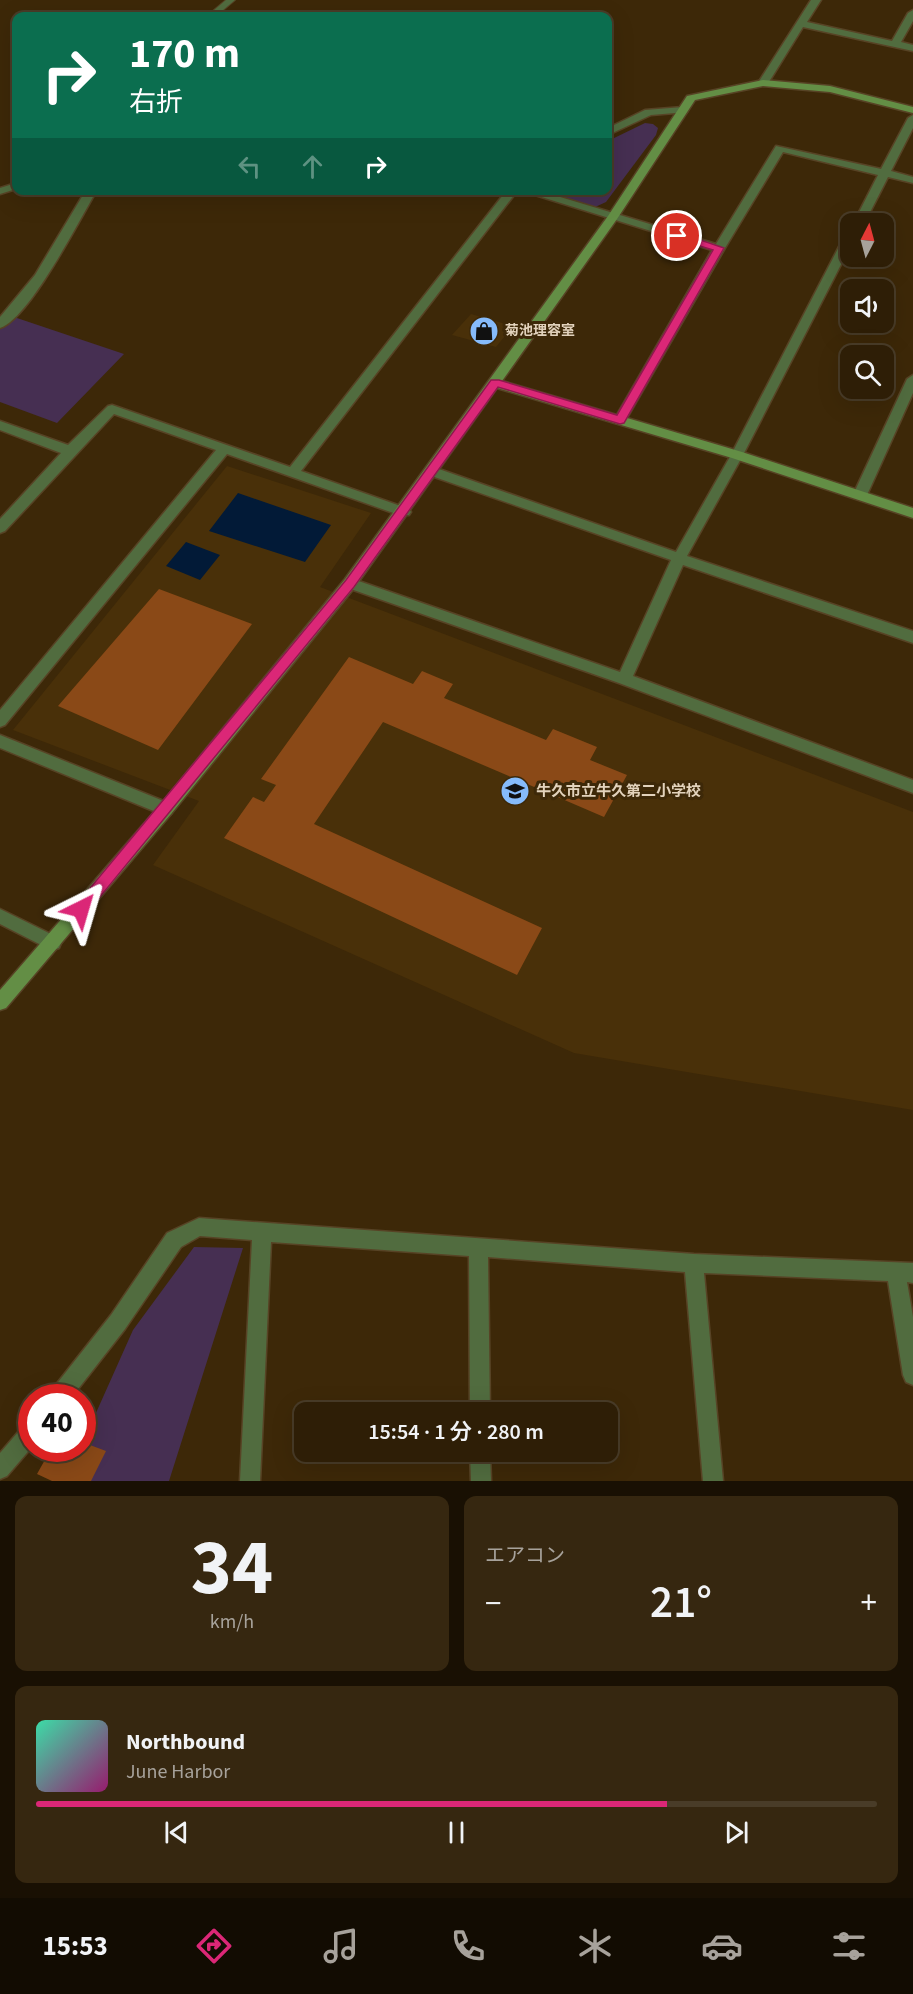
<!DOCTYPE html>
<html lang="ja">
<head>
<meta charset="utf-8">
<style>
  :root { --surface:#2e1e06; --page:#362710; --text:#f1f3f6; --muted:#a7a29b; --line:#493c28; --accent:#db2777 }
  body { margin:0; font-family:"Source Sans 3","Noto Sans JP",sans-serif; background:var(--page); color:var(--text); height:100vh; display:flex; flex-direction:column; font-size:22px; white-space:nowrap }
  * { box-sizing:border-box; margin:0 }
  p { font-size:20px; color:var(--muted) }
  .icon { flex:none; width:33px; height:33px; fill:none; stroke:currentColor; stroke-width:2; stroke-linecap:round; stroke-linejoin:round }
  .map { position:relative; height:1481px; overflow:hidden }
  .panel { display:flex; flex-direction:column; gap:15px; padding:15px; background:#191003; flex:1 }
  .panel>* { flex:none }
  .guide { position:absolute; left:12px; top:12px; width:600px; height:183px; border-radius:12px; box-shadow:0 6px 24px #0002,0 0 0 2px var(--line); background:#0b6e4f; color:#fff; overflow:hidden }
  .needle { width:39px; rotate:6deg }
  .fabs { position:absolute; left:840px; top:213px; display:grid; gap:12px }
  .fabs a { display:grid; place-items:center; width:54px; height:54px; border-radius:12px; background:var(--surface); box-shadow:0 6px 24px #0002,0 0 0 2px var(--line); font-size:30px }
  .speed { position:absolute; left:18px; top:1384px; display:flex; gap:12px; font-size:30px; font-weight:700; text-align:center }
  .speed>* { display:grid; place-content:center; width:78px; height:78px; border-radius:50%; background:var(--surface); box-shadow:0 6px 24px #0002,0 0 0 2px var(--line); line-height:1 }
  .speed .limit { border:9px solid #d22; background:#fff; color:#111 }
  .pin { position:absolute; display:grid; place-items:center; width:51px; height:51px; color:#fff; margin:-26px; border:3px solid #fff; border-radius:50%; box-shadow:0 2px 6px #0007 }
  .me { position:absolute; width:66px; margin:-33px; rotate:40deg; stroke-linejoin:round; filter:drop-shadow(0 0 4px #0008) }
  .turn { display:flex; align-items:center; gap:21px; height:126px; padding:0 18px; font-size:27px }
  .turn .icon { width:78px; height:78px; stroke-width:2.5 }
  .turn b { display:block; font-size:42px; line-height:51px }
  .lanes { display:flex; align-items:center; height:57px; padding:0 18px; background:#0003; justify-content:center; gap:30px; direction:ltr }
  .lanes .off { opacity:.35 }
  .big { font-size:45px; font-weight:600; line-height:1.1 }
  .panel .tile { flex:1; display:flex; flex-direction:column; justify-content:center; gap:9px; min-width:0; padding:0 21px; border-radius:12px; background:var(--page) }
  .panel .dial { align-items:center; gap:0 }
  .dial b { font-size:78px; line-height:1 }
  .song { display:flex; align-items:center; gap:18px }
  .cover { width:72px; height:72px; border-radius:9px; background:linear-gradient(135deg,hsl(160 70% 55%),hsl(320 70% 35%)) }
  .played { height:6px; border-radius:3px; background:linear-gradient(90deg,var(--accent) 75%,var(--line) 75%) }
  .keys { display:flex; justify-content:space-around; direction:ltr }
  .heat { display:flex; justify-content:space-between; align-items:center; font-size:33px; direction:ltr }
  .panel .tiles { flex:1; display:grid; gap:15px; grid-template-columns:1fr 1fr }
  .tile:last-child { grid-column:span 2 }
  .trip { position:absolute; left:294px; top:1402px; width:324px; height:60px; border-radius:12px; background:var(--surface); box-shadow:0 6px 24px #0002,0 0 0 2px var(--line); font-weight:600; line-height:60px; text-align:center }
  .menu { display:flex; height:96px; justify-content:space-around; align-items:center; background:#120c02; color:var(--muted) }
  .menu .icon { width:42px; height:42px }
  .menu .on { color:var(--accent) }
  .menu b { font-size:27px; color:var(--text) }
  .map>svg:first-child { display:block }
  .built { fill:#493009 }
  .green { fill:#462f52 }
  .water { fill:#021a37 }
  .building { fill:#8a4917 }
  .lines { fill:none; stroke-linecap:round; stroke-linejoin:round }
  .lane-casing { stroke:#574325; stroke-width:2 }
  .street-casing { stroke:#574325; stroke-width:3 }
  .secondary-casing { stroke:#574325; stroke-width:3 }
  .lane { fill:#516c3f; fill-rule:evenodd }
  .street { fill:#516c3f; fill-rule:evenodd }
  .secondary { fill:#638e45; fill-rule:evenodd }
  .route { fill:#db2777; stroke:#8e194d; stroke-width:1.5 }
  .labels { text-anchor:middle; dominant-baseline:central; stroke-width:6; stroke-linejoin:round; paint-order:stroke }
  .far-poi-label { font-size:14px; font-weight:bold; fill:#e2d2bc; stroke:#3d2808; text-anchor:start }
  .poi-label { font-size:15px; font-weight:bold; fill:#e2d2bc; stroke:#3d2808; text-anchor:start }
</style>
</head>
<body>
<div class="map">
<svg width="913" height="1481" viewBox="0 0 913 1481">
  <rect width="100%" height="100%" fill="#3d2808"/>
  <path class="built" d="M471,314L513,326L496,347L452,335Z
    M227,466L371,513L320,587L913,812V1110L574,1053L153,865L199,801L13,730Z"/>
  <path class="green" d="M645,123L653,124L658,128L656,135L606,202L593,208L535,191L608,190V141Z
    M11,316L124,354L57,423L0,402V326Z
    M194,1247L243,1248L169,1481H65L82,1449L83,1442L133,1330Z"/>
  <path class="water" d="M238,493L331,525L305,562L209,531Z
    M186,542L220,555L200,580L166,566Z"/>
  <path class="building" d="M159,589L252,624L158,750L58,706Z
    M349,657L413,684L422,671L453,684L444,698L546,740L553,729L597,747L590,760L627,775L604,817L383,722L314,824L542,928L517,975L224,838L253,797L264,802L276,785L261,779Z
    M82,1442L106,1451L91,1481H52L37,1474L51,1449H82Z"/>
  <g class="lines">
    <g class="lane-casing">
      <path id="lane" d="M226,0H235L216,16H207Z"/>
    </g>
    <g class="street-casing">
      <path id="street" d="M811,0H821L807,22L892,41L908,13L913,10V21L901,42L913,45V51L803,27L767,85H759L758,83Z
        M683,107L687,108V112L651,115L608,135V128L645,110Z
        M913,115V128L891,171L913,177V183L888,177L864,224H853L878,175L783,152L725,248L624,423H616L614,420L712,250L519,190H537L716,244L776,146L881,169L908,118Z
        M16,183V189L0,194V188Z
        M86,190H97C80,219 29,319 0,328V317L35,275Z
        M507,190H518L301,471L409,509L411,512L409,515H399L227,454L5,725L0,727V710L216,450L114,414L5,531L0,533V519L61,453L0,430V421L68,445L108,406L112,405L290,467Z
        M850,234V247L743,455L687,556L913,631V643L683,565L633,676L913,780V793L619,683L345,587L343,583L350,578L620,672L671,560L426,474L425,471L426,468H436L676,552L731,455L844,237Z
        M913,375V393L867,495L865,498H855L853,495L907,379Z
        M0,735L171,804L174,809L171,814L166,816L161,814L0,748Z
        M0,909L59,938L61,943L59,948L53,950L47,948L0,924Z
        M199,1218L694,1254L913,1263V1283L907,1282L913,1317V1385L906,1382L903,1375L888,1281L704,1273L723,1481H703L685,1272L488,1257L490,1413H470L469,1256L271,1242L260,1481H240L252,1240L200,1236L181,1247L125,1329L71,1398H48L51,1391L111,1315L167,1233Z
        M32,1421V1447L7,1476L0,1479V1453L25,1424Z
        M470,1452H490L491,1481H471Z"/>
    </g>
    <g class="secondary-casing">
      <path id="secondary" d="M763,80L830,86L913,107V113L830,92L763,86L695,100L617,219L502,381L742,452L913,508V518L732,458L497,388L355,587L171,814L6,1008L0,1010V990L161,804L345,579L608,216L687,96Z"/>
    </g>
    <use href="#lane" class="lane"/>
    <use href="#street" class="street"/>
    <use href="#secondary" class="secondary"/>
  </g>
  <path class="route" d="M673,233H680L724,248L624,423L620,424L498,387L354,587L86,914L81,916L76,914L74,909L76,905L346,580L491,380H499L617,415L713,250L673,238Z"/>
  <defs>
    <g id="shop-disc" transform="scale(1.5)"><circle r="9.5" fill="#86bbfb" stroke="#3d2808"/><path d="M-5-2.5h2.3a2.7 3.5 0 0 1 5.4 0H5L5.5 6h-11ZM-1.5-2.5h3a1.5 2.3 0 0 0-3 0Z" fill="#111"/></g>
    <g id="school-disc" transform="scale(1.5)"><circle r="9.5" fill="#86bbfb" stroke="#3d2808"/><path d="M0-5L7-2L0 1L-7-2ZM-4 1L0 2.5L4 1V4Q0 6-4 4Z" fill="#111"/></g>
  </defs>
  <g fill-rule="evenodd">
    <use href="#shop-disc" x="484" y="331"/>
    <use href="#school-disc" x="515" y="791"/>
  </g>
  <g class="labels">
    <g class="far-poi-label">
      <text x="505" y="331">菊池理容室</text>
    </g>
    <g class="poi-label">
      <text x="536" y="791">牛久市立牛久第二小学校</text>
    </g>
  </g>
</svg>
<div class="fabs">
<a><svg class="needle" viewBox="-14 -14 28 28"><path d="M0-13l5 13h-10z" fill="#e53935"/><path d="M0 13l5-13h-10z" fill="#a7a29b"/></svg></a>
<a><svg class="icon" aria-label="sound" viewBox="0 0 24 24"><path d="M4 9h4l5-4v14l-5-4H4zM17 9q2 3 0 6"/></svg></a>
<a><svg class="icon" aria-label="search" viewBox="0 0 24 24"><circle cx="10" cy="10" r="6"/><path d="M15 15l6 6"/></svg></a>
</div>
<div class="speed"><div class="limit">40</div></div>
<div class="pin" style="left:677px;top:236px;background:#d93025"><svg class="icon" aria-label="arrive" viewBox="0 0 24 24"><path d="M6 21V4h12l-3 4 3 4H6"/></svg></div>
<svg class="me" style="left:81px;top:909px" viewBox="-20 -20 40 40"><path d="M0-17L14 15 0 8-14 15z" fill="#db2777" stroke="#fff" stroke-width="4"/></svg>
<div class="trip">15:54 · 1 分 · 280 m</div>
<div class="guide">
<div class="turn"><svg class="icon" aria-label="right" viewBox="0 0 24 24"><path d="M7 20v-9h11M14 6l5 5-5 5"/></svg><div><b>170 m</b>右折</div></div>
<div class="lanes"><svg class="icon off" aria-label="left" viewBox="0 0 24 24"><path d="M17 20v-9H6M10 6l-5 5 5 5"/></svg><svg class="icon off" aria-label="ahead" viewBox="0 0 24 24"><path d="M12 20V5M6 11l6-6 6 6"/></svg><svg class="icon" aria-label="right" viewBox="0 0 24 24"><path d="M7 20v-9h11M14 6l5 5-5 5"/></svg></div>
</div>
</div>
<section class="panel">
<div class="tiles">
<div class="tile dial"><b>34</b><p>km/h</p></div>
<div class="tile"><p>エアコン</p>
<div class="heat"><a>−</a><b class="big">21°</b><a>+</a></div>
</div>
<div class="tile">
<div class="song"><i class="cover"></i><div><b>Northbound</b><p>June Harbor</p></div></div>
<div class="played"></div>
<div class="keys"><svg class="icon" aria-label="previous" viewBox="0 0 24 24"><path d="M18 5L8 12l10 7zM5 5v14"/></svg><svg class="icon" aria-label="pause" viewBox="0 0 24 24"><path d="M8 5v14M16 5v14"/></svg><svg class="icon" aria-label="next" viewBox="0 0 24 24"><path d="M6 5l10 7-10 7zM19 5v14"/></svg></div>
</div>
</div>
</section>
<nav class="menu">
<b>15:53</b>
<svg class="icon on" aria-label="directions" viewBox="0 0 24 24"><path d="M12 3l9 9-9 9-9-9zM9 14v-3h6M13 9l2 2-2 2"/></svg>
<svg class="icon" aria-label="music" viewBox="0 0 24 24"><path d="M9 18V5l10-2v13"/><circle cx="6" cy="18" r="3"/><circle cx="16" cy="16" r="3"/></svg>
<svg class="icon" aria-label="phone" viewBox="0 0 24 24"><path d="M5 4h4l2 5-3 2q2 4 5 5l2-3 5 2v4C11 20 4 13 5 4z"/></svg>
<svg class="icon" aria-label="climate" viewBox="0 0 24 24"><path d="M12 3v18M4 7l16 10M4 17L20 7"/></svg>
<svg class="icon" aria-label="car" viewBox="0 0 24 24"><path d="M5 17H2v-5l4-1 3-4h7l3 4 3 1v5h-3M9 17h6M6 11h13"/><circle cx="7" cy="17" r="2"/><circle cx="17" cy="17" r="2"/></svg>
<svg class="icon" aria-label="filters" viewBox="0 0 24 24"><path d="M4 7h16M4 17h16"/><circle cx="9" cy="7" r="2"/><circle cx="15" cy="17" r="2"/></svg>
</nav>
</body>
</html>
